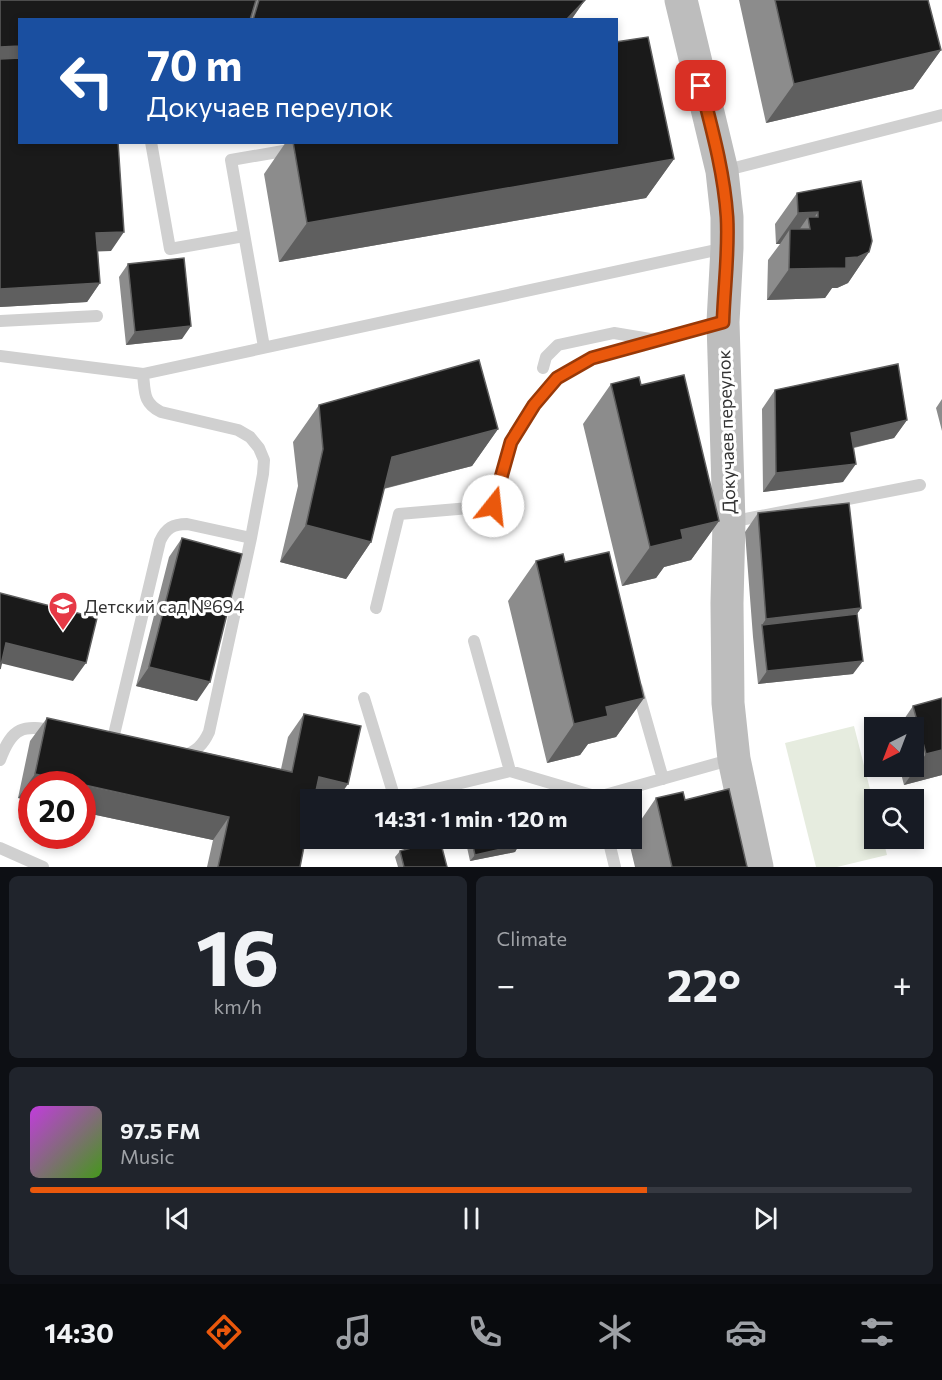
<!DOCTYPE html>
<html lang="en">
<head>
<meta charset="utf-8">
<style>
  :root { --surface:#171b24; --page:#20242c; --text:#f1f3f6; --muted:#9ea1a6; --line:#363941; --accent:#ea580c }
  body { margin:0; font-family:Commissioner,sans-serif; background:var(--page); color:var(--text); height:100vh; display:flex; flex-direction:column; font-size:22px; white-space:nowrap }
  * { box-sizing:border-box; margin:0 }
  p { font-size:20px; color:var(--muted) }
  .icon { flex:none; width:33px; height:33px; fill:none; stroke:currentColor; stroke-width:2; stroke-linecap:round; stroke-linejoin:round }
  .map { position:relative; height:867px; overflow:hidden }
  .panel { display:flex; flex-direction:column; gap:9px; padding:9px; background:#0d0f14; flex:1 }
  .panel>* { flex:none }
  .top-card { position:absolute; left:18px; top:18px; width:600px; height:126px; border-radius:0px; box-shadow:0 3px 9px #0003; background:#1a4fa0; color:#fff; overflow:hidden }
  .needle { width:39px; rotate:222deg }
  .tools { position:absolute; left:864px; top:717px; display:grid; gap:12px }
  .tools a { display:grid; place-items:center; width:60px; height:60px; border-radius:0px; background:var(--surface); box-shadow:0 3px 9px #0003; font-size:30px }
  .speed { position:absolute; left:18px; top:771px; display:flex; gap:12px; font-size:30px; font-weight:700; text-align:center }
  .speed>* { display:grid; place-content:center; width:78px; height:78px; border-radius:50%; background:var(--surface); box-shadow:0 3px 9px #0003; line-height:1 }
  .speed .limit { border:9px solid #d22; background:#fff; color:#111 }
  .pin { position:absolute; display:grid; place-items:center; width:51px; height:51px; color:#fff; margin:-26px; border-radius:12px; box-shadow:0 3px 9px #0006 }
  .me { position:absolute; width:66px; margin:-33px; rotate:16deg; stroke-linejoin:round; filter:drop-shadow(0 0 4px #0008) }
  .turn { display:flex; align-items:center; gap:21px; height:126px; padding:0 30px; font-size:27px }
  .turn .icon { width:78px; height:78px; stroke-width:2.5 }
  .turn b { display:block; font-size:42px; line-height:51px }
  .big { font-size:45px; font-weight:700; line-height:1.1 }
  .panel .widget { flex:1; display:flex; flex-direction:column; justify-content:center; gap:9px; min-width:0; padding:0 21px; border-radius:9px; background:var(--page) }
  .panel .dial { align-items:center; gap:0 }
  .dial b { font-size:78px; line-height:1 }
  .song { display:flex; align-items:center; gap:18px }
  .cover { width:72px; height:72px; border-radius:9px; background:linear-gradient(135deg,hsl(290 70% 55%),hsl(100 70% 35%)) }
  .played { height:6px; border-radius:3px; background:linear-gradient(90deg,var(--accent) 70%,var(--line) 70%) }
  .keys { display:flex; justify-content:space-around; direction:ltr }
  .heat { display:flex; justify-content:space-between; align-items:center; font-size:33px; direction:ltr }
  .panel .tiles { flex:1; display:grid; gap:9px; grid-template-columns:1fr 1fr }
  .widget:last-child { grid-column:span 2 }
  .trip { position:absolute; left:300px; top:789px; width:342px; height:60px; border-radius:0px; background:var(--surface); box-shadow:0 3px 9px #0003; font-weight:700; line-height:60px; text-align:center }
  .menu { display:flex; height:96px; justify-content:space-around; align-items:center; background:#090b0e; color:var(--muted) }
  .menu .icon { width:42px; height:42px }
  .menu .selected { color:var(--accent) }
  .menu b { font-size:27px; color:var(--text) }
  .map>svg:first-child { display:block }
  .pitch { fill:#e6ecdf }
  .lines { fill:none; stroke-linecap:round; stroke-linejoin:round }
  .lane { stroke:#d0d0d0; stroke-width:12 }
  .secondary { stroke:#bdbdbd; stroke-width:33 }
  .wall { fill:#8c8c8c }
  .shaded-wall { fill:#5f5f5f }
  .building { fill:#1a1a1a; stroke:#5f5f5f; stroke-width:1.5 }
  .route-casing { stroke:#983908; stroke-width:15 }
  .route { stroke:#ea580c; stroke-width:10 }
  .labels { text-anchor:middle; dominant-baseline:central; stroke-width:6; stroke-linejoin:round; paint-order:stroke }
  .street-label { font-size:18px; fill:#333; stroke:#fff }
  .poi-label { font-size:18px; fill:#333; stroke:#fff; text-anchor:start }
</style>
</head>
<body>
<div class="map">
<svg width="942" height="867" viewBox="0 0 942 867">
  <rect width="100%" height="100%" fill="#fff"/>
  <path class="pitch" d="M854,726L874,805V838L883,839L887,855L837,867H816L785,743Z"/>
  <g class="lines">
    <path class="lane" d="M151,142L170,249L244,236
      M723,171L942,115
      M0,321L97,316
      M264,347L231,160L295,149
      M0,356L143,374L725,248
      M543,368L546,357L558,345L614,333L656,340
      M143,374C145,392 143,403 161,412L238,430L250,437L259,448L264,460L263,474L251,538L209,732C203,745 196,752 182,756
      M730,522L920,485
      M376,608L399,514L493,506L511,442L534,405L557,378L592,358L721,323
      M474,641L510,771L598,797L733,759
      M637,688L663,779
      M364,698L395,799L510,771
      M112,743L160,541C166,528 173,524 187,524L251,538
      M0,760C12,727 23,724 56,731
      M608,838L615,867
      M0,848L43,867"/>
    <path class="secondary" d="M681,0L722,171L727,217V248L723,322L729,522L727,603L728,703L734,759L757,867"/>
  </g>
  <path class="wall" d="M0,0H585L571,20H20L111,251H98L100,283L87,302L0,307Z
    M739,0H928L941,50L913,89L766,123Z
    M286,142H616L674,159L646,198L279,262L264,174Z
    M797,193L869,252L848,283L837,288H832L825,298L767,300L768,260L780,244H776L775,224Z
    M128,264L182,339L126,345L119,277Z
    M611,384L641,385L719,521L691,560L664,567L656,578L622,586L583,424Z
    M775,390L907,420L894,438L854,448L843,482L763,492L762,409Z
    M942,399V431L936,408Z
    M319,405L498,429L472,466L384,489L371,542L346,579L280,562L298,486L293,442Z
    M758,513L861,608L857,614L853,674L758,684L753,637L745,532Z
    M182,538L197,701L136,686L169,557Z
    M536,561L565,562L644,698L616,737L588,744L580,755L547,763L508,601Z
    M942,698V775L904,785L899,766H914V728H898L913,706Z
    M304,714L310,800L300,867H207L213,840L82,812V784H32V801L18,798L30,741L47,718L281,769L288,737Z
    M656,798L685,800L747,867H635L628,838H632V833Z
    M465,838H518L519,845L515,852L470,861Z
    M400,851L447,867H398L395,857Z"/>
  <path class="shaded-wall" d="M585,0L571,20H566Z
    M20,46V76L0,77V47Z
    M941,50L913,89L766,123L794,84Z
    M674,159L646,198L279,262L307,223Z
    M818,212L809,225L808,217L790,243V229L780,244H776L798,213Z
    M124,232L111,251L83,252L96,233Z
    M869,252L848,283L837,288H832L825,298L767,300L789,269L846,258Z
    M100,283L87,302L0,307V289Z
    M191,326L182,339L126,345L135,332Z
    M907,420L894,438L838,451L851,433Z
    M498,429L472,466L366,493L392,457Z
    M856,464L843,482L763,492L776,473Z
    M719,521L691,560L664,567L656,578L622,586L650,547L681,530Z
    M306,525L371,542L346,579L280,562Z
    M861,608L848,627L762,625L766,619Z
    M6,643L86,663L73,681L0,663Z
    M863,661L853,674L758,684L767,671Z
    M149,667L210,682L197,701L136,686Z
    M644,698L616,737L588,744L580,755L547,763L574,724L606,707Z
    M942,750V775L904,785L926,754Z
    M35,774L81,784H32V801L18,798Z
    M319,777L348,784L337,800H310Z
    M82,785L229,817L213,840L82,812Z
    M519,845L515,852L470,861L475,855Z"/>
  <path class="building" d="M0,0H256L250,20H20V46L0,47Z
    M259,0H585L566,20H253Z
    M775,0H928L941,50L794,84Z
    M648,37L674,159L307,223L293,142H616V42Z
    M20,58V142H118L124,232L96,233L100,283L0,289V59Z
    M861,181L872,241L869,252L858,257L846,258V268L789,269L790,229H810L808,217H818V212L798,213L797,193Z
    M184,258L191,326L135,332L128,264Z
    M479,360L498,429L392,457L371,542L306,525L323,449L319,405Z
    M898,364L907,420L851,433L856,464L776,473L775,390Z
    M684,375L719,521L681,530L683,539L650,547L611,384L639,377L641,385Z
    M849,503L861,608L766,619L758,513Z
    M182,538L242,554L210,682L149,667Z
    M609,552L644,698L606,707L608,716L574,724L536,561L563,554L565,562Z
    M0,593L97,618L86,663L6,643L0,669Z
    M857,614L863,661L767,671L762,625Z
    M942,698V750L926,754L913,706Z
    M304,714L361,726L348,784L319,777L314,800H310V816L300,867H218L229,817L35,774L47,718L292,772Z
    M729,789L747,867H672L656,798L683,792L685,800Z
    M507,790L509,800H463Z
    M471,838H518L519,845L475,855Z
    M440,840L447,867H404L400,851Z"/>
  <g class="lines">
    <g class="route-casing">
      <path id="route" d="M493,506L511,442L534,405L557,378L592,358L723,322C724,288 729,252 727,217C724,172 712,129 701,86"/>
    </g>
    <use href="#route" class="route"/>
  </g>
  <defs>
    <g id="school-pin" transform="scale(1.5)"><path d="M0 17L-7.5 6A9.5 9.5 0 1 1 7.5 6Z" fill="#e63946" stroke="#fff"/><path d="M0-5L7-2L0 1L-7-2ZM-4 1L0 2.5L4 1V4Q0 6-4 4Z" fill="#fff"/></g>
  </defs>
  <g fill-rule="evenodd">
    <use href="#school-pin" x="63" y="606"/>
  </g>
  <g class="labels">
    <g class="street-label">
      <text transform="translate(726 432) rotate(-92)">Докучаев переулок</text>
    </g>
    <g class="poi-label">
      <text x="84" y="606">Детский сад №694</text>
    </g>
  </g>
</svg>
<div class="tools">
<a><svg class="needle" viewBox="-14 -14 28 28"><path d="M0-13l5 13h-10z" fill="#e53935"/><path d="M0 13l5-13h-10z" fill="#9ea1a6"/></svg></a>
<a><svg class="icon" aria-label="search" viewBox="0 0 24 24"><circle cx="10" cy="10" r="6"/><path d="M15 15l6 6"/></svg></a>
</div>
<div class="speed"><div class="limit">20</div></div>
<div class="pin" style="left:701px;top:86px;background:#d93025"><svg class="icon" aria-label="arrive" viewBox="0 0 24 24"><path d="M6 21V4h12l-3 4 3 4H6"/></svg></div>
<svg class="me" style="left:493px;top:506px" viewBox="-20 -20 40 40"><circle r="19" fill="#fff"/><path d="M0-13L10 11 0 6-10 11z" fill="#ea580c"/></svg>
<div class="trip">14:31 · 1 min · 120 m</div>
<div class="top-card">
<div class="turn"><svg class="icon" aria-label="left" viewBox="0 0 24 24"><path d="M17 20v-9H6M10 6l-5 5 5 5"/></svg><div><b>70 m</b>Докучаев переулок</div></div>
</div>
</div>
<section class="panel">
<div class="tiles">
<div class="widget dial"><b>16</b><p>km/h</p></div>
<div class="widget"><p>Climate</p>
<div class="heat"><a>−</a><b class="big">22°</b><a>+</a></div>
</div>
<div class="widget">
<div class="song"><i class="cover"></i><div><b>97.5 FM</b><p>Music</p></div></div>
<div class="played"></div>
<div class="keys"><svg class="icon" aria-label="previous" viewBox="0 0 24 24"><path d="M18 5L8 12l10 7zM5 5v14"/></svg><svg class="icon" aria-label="pause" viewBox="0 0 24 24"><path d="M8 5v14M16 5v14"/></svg><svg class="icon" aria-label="next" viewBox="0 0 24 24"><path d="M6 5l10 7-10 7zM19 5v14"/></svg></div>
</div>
</div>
</section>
<nav class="menu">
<b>14:30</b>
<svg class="icon selected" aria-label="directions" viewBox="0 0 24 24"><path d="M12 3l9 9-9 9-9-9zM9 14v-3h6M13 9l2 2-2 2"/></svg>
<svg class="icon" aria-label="music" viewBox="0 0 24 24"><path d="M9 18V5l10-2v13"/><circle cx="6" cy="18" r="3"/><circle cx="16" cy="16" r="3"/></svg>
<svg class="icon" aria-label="phone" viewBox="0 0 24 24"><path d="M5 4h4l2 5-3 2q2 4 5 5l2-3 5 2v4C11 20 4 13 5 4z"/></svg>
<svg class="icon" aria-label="climate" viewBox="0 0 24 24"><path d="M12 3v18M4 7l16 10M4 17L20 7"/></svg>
<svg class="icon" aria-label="car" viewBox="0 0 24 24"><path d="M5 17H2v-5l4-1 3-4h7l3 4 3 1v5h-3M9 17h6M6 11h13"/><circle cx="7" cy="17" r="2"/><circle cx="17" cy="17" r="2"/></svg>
<svg class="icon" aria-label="filters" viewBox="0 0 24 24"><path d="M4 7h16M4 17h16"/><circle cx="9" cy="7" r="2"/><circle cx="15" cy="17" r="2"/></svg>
</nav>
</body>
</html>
